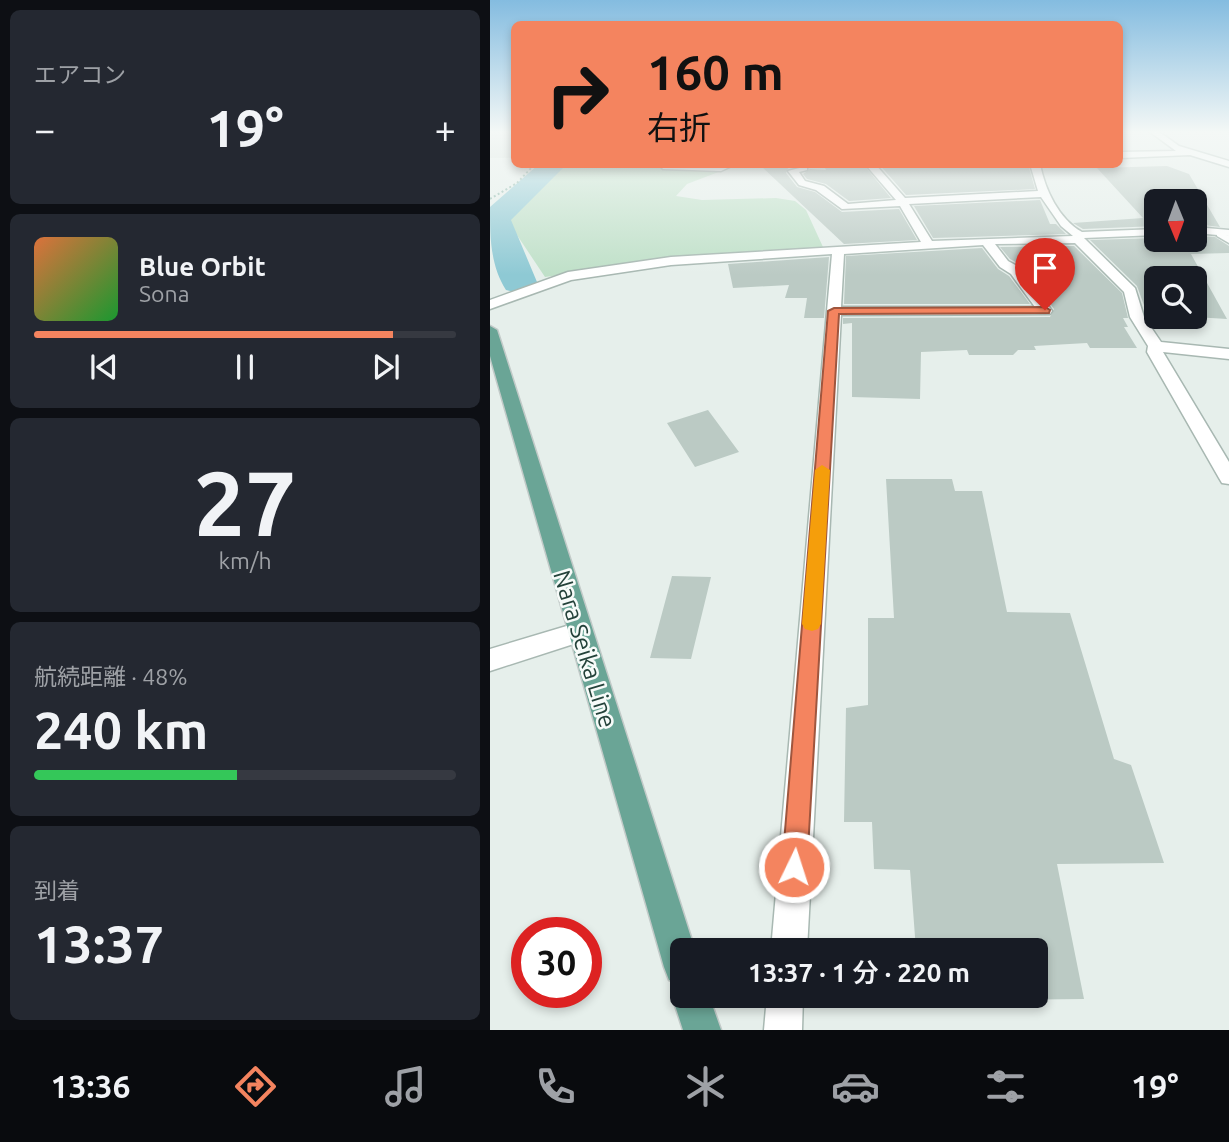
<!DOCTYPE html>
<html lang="ja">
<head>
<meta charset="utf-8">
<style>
  :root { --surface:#171b24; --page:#242831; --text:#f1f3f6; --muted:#9ea1a6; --line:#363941; --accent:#f4845f }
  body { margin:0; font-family:Ubuntu,"Noto Sans JP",sans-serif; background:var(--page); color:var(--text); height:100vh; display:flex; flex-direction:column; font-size:26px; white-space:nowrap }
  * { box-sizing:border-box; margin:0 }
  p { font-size:23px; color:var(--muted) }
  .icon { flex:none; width:38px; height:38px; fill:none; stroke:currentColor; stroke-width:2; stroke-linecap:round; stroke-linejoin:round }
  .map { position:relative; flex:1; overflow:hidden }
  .panel { display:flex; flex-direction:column; gap:10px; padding:10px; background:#0d0f14; width:490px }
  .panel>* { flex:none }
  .banner { position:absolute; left:21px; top:21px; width:612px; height:147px; border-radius:10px; box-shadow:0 4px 10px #0003; background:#f4845f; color:#111; overflow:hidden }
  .needle { width:46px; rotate:179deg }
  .controls { position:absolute; left:654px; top:189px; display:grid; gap:14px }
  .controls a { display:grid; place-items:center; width:63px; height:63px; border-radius:10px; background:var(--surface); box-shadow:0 4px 10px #0003; font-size:35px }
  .speed { position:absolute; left:21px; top:917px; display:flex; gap:14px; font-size:35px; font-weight:700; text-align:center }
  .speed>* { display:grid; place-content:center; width:91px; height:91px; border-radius:50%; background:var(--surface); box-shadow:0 4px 10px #0003; line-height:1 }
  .speed .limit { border:10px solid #d22; background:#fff; color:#111 }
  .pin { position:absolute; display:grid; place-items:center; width:60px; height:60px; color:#fff; margin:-72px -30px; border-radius:50% 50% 50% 0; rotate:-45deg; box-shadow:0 0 7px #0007 }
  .pin .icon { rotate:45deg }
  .me { position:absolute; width:77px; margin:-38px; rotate:4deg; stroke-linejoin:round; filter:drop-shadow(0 0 5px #0008) }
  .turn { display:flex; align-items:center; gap:24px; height:147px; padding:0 21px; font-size:32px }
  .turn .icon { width:91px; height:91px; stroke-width:2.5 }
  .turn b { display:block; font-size:49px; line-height:60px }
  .big { font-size:52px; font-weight:600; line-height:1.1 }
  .panel .card { flex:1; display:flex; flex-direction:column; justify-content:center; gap:10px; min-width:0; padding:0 24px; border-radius:10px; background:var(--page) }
  .panel .dial { align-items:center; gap:0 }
  .dial b { font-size:91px; line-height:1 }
  .song { display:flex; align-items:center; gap:21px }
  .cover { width:84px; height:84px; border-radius:10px; background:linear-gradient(135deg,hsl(20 70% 55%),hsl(130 70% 35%)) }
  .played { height:7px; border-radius:4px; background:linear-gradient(90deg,var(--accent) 85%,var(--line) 85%) }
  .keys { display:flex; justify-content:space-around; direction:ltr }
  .heat { display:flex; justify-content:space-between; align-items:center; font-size:38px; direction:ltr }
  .charge { height:10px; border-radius:5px; background:linear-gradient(90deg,#34c759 48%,var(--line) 0) }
  .trip { position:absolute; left:180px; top:938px; width:378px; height:70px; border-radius:10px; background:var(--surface); box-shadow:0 4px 10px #0003; font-weight:600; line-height:70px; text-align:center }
  .dock { display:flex; height:112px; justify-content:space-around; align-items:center; background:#090b0e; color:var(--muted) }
  .dock .icon { width:49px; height:49px }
  .dock .active { color:var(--accent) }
  .dock b { font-size:32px; color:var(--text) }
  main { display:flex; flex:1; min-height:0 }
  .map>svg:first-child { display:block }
  .built { fill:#d4dfda }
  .green { fill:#bfe0c8 }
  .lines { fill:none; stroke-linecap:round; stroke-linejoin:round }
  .river { fill:#8ec9d4; fill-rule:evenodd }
  .building { fill:#bbcac4 }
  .lane-casing { stroke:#a8b8b2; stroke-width:3 }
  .street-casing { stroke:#a8b8b2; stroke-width:3 }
  .primary-casing { stroke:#c2cac8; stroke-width:3 }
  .path { stroke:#86b3a5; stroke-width:2; stroke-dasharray:2 2.5; stroke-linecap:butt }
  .lane { fill:#fff; fill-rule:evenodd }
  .street { fill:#fff; fill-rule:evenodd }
  .primary { fill:#6aa596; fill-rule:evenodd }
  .route { fill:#f4845f; stroke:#9f563e; stroke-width:2 }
  .slow { fill:#f59e0b }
  .labels { text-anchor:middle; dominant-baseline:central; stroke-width:5; stroke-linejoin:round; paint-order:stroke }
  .near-street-label { font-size:24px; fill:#24423a; stroke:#f7fbf9 }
</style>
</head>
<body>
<main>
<section class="panel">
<div class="card"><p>エアコン</p>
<div class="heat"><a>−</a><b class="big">19°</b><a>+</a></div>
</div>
<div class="card">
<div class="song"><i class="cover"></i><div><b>Blue Orbit</b><p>Sona</p></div></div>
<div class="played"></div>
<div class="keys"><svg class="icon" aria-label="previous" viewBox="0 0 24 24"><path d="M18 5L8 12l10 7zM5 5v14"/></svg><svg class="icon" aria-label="pause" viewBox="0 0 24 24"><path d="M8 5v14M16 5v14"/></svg><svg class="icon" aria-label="next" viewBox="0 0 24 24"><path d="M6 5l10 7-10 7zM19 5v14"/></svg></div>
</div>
<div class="card dial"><b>27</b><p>km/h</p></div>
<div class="card"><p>航続距離 · 48%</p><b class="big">240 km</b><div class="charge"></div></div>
<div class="card"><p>到着</p><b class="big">13:37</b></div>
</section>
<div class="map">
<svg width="739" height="1030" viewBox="0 0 739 1030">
  <rect width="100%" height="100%" fill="#e6efeb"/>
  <path class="built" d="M0,131H24V158H0Z"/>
  <path class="green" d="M70,165H247L197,184L186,196L212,200L286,198L305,201L316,210L333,247L174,260L55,277L15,217L18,212Z"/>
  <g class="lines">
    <path class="river" d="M49,164H77L21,220L47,282L42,290L29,293L16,290C0,265 0,236 0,207Z"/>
  </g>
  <path class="building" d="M333,164H373L401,198L359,201L336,184L317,179L313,174L320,169L336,170Z
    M389,164H538L545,189L416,195Z
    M677,166L699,174L730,227L705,224V201H667V226L593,229L583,223L653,218L607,168Z
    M272,167L298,168L296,173L307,187L325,192L352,212L409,209L427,240L354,244Z
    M550,200L560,224H566L576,234L443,238L424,206Z
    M705,236L725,237L739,246V253L701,254L737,319L705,317V278H667V317H703L706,322L659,319L647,286L600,240L667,238V240H705Z
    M584,246L632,293L638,318H633L638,327H634L647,348H600L597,343L544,346L546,350H528L523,355H479L477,350L431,352L430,399L362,397V323L353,324V318L560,317L564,309L533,266L520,259L510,247Z
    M492,248L508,269L519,276L540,304H354L356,256Z
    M339,257L334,318H314L317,298H295L299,285L243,288L238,264Z
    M218,410L249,452L205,467L177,423Z
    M396,479H462L465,491H492L517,612L580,613L624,759L641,765L674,863L567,864L594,999L429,1001V996H546V950H426L420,870L384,869L382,822H354L356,708L378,705V618H404Z
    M182,576L221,577L201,659L160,658Z"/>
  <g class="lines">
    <g class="lane-casing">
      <path id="lane" d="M727,232L739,236V243L727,236Z"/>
    </g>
    <g class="street-casing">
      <path id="street" d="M659,131H668L689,146L739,161V167L700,155L630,158V152L686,151Z
        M169,164H246L231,171L173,169Z
        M375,164H385L415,198L548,191L540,164H550C555,190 569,219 592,232L667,229V235L594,238L645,288L654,317L671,342L739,349V359L673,352L739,462V484L732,483L729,478L657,352L658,346L640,317L634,292L585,243L505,244L518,261L531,268L562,311L560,314L351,315L317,950H281L342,254L181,265L81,280L0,309V300L78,272L181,257L431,242L410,206L352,209L326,190L309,185L298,171L317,166V170L309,172L315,181L334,186L358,204L406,200ZM551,197L571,226L583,236L442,241L419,204ZM493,245L510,267L521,274L545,307H351L354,254Z
        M705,227L739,230V236L705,233Z
        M90,622L99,625L102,632L99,639L0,671V649Z
        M277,996H313L312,1030H274Z"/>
    </g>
    <g class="primary-casing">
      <path id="primary" d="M0,326L7,330L205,950H192V996H219L231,1030H193L182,996L188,983L179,980L174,967L0,356Z"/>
    </g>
    <path class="path" d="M333,167L360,165
      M0,199L27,183L45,164"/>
    <use href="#lane" class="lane"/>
    <use href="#street" class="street"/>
    <use href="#primary" class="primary"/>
  </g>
  <linearGradient id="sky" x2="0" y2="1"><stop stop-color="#84bce0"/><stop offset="0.48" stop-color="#f4f8f6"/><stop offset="1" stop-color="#f4f8f6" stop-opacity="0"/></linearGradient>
  <rect width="739" height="275" fill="url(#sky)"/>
  <path class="route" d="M555,307L560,310L559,313L349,314L317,867L313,876L304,879L296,876L292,867L338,311L344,308Z"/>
  <path class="slow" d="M332,465L340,470L331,624L328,629L322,631L315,629L312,624L325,470Z"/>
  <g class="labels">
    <g class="near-street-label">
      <text transform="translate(95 649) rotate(73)">Nara Seika Line</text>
    </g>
  </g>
</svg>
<div class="controls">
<a><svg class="needle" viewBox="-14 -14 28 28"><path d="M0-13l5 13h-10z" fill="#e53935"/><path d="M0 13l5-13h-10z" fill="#9ea1a6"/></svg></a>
<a><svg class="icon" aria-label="search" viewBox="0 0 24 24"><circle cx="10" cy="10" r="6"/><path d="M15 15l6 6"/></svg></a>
</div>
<div class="speed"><div class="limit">30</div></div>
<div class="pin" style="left:555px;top:310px;background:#d93025"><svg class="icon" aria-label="arrive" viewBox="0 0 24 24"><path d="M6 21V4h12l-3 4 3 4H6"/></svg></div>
<svg class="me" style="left:304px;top:867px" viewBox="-20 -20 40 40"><circle r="17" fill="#f4845f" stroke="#fff" stroke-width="3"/><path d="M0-11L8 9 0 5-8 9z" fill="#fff"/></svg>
<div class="trip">13:37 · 1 分 · 220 m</div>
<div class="banner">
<div class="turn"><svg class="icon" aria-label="right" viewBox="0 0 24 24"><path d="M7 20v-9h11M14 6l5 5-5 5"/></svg><div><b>160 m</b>右折</div></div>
</div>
</div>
</main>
<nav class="dock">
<b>13:36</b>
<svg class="icon active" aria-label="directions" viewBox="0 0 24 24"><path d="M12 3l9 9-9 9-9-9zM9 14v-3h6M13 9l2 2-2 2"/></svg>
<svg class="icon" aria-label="music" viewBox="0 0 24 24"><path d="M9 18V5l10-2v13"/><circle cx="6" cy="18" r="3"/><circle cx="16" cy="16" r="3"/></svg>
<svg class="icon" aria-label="phone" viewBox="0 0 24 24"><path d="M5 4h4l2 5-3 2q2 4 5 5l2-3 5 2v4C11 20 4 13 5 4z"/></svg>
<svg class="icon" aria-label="climate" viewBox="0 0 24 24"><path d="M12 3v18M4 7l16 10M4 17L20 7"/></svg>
<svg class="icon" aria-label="car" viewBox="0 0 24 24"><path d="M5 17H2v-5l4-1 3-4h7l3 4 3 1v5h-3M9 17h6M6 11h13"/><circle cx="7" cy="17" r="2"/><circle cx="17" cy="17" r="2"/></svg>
<svg class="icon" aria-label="filters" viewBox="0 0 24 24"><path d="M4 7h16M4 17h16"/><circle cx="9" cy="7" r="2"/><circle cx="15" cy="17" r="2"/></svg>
<b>19°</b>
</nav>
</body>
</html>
